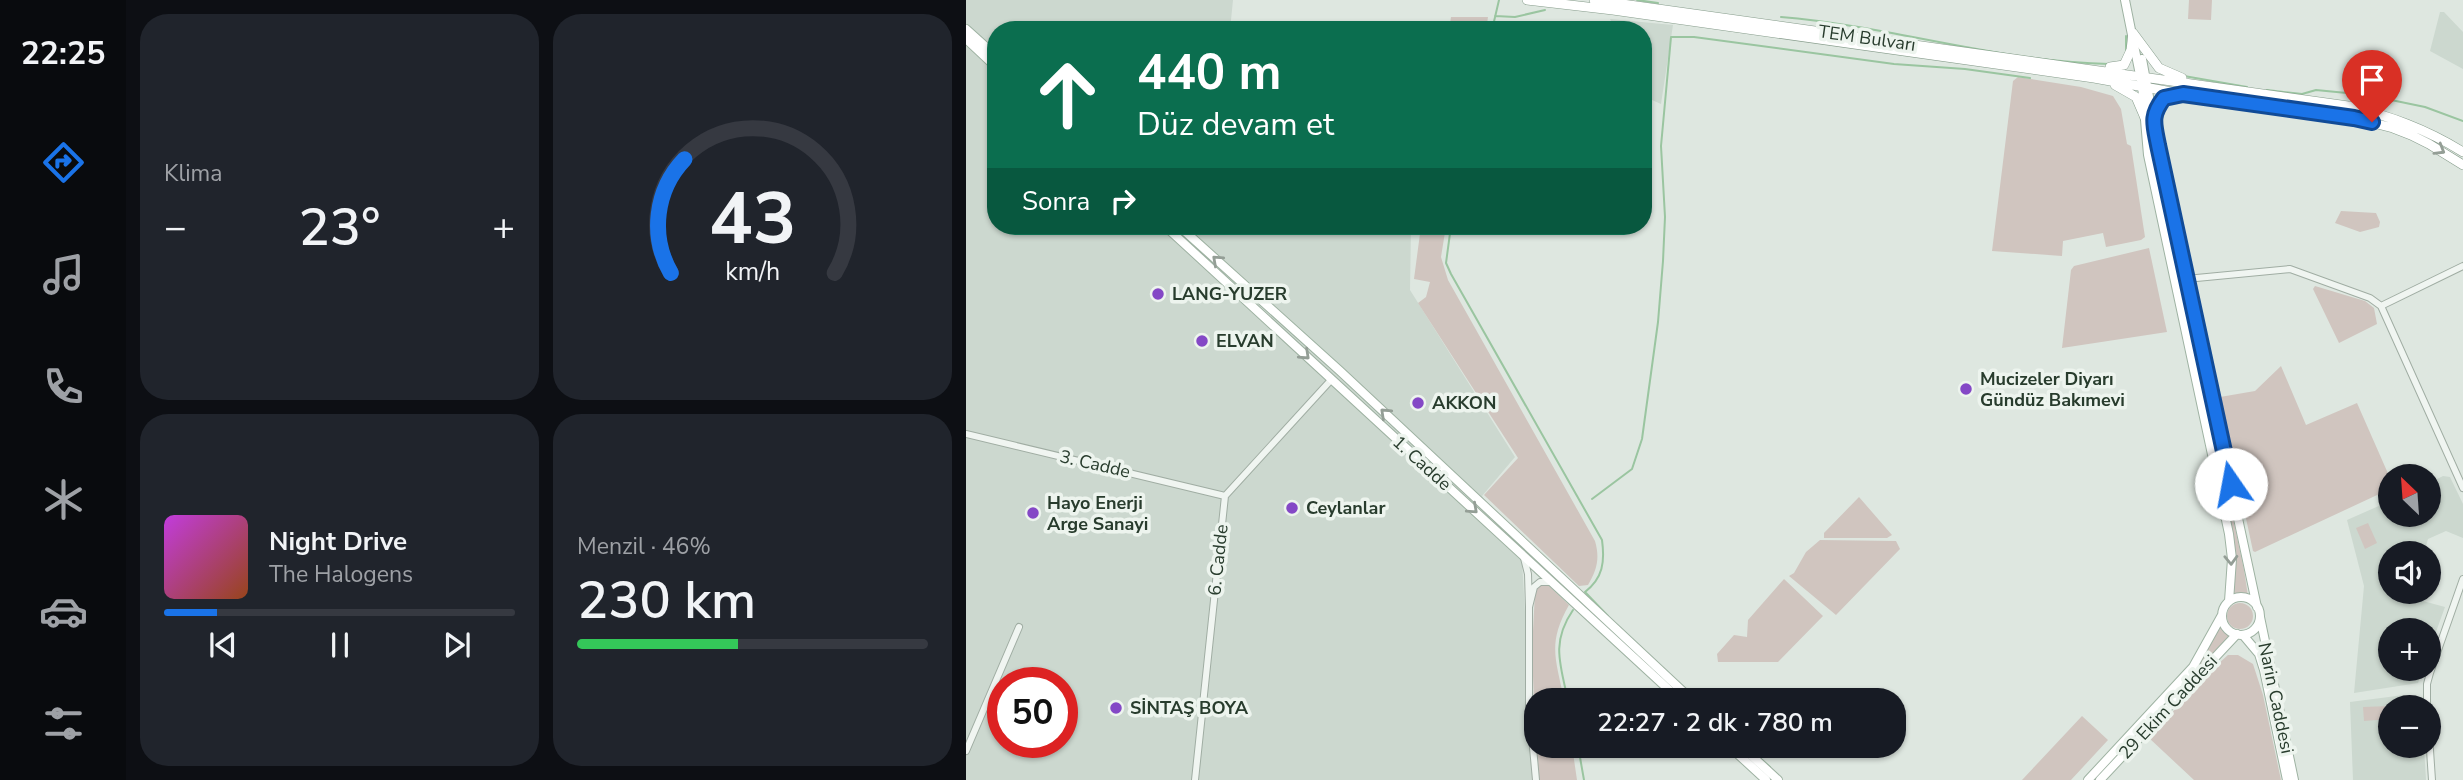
<!DOCTYPE html>
<html lang="tr">
<head>
<meta charset="utf-8">
<style>
  :root { --surface:#171b24; --page:#20242c; --text:#f1f3f6; --muted:#9ea1a6; --line:#363941; --accent:#1a73e8 }
  body { margin:0; font-family:"Nunito Sans",sans-serif; background:var(--page); color:var(--text); height:100vh; display:flex; flex-direction:column; font-size:26px; white-space:nowrap }
  * { box-sizing:border-box; margin:0 }
  p { font-size:23px; color:var(--muted) }
  .icon { flex:none; width:38px; height:38px; fill:none; stroke:currentColor; stroke-width:2; stroke-linecap:round; stroke-linejoin:round }
  .map { position:relative; flex:1; overflow:hidden }
  .sheet { display:flex; flex-direction:column; gap:14px; padding:14px; background:#0d0f14; width:840px }
  .sheet>* { flex:none }
  .top-card { position:absolute; left:21px; top:21px; width:665px; height:214px; border-radius:28px; box-shadow:0 2px 5px #0004; background:#0b6e4f; color:#fff; overflow:hidden }
  .needle { width:46px; rotate:335deg }
  .fabs { position:absolute; left:1412px; top:464px; display:grid; gap:14px }
  .fabs a { display:grid; place-items:center; width:63px; height:63px; border-radius:50%; background:var(--surface); box-shadow:0 2px 5px #0004; font-size:35px }
  .speed { position:absolute; left:21px; top:667px; display:flex; gap:14px; font-size:35px; font-weight:700; text-align:center }
  .speed>* { display:grid; place-content:center; width:91px; height:91px; border-radius:50%; background:var(--surface); box-shadow:0 2px 5px #0004; line-height:1 }
  .speed .limit { border:10px solid #d22; background:#fff; color:#111 }
  .pin { position:absolute; display:grid; place-items:center; width:60px; height:60px; color:#fff; margin:-72px -30px; border-radius:50% 50% 50% 0; rotate:-45deg; box-shadow:0 0 7px #0007 }
  .pin .icon { rotate:45deg }
  .me { position:absolute; width:77px; margin:-38px; rotate:348deg; stroke-linejoin:round; filter:drop-shadow(0 0 5px #0008) }
  .turn { display:flex; align-items:center; gap:24px; height:147px; padding:0 35px; font-size:32px }
  .turn .icon { width:91px; height:91px; stroke-width:2.5 }
  .turn b { display:block; font-size:49px; line-height:60px }
  .then { display:flex; align-items:center; height:66px; padding:0 35px; background:#0003; gap:14px; font-size:26px }
  .big { font-size:52px; font-weight:600; line-height:1.1 }
  .sheet .card { flex:1; display:flex; flex-direction:column; justify-content:center; gap:10px; min-width:0; padding:0 24px; border-radius:28px; background:var(--page) }
  .sheet .dial { align-items:center; gap:0 }
  .dial svg { height:182px; overflow:visible; fill:none; stroke:var(--line); stroke-width:7; stroke-linecap:round; text-anchor:middle }
  .dial text { fill:var(--text); stroke:none }
  .song { display:flex; align-items:center; gap:21px }
  .cover { width:84px; height:84px; border-radius:10px; background:linear-gradient(135deg,hsl(290 70% 55%),hsl(20 70% 35%)) }
  .played { height:7px; border-radius:4px; background:linear-gradient(90deg,var(--accent) 15%,var(--line) 15%) }
  .keys { display:flex; justify-content:space-around; direction:ltr }
  .heat { display:flex; justify-content:space-between; align-items:center; font-size:38px; direction:ltr }
  .charge { height:10px; border-radius:5px; background:linear-gradient(90deg,#34c759 46%,var(--line) 0) }
  .sheet .tiles { flex:1; display:grid; gap:14px; grid-template-columns:repeat(2,1fr) }
  .trip { position:absolute; left:558px; top:688px; width:382px; height:70px; border-radius:28px; background:var(--surface); box-shadow:0 2px 5px #0004; font-weight:600; line-height:70px; text-align:center }
  main { display:flex; flex:1; min-height:0 }
  .menu { display:flex; flex-direction:column; width:126px; justify-content:space-around; align-items:center; background:#090b0e; color:var(--muted) }
  .menu .icon { width:49px; height:49px }
  .menu .selected { color:var(--accent) }
  .menu b { font-size:32px; color:var(--text) }
  .map>svg:first-child { display:block }
  .built { fill:#ccd8cf; fill-rule:evenodd }
  .green { fill:#d0c5bf }
  .lines { fill:none; stroke-linecap:round; stroke-linejoin:round }
  .stream { stroke:#9ac5a0; stroke-width:2 }
  .minor-casing { stroke:#a0ada3; stroke-width:8 }
  .major-casing { stroke:#9eb2a2; stroke-width:10 }
  .highway-casing { stroke:#869c8b; stroke-width:10 }
  .minor { stroke:#f0f5f1; stroke-width:6 }
  .major { stroke:#fff; stroke-width:8 }
  .highway { stroke:#fff; stroke-width:9 }
  .oneway { stroke:#949e96 }
  .route-casing { stroke:#114b97; stroke-width:18 }
  .route { stroke:#1a73e8; stroke-width:12 }
  .poi-dot { fill:#8448c6; stroke:#edf4ee; stroke-width:2.5 }
  .labels { text-anchor:middle; dominant-baseline:central; stroke-width:7; stroke-linejoin:round; paint-order:stroke }
  .street-label { font-size:18px; fill:#283c2d; stroke:#edf4ee }
  .poi-label { font-size:18px; font-weight:bold; fill:#283c2d; stroke:#edf4ee; text-anchor:start }
</style>
</head>
<body>
<main>
<nav class="menu">
<b>22:25</b>
<svg class="icon selected" aria-label="directions" viewBox="0 0 24 24"><path d="M12 3l9 9-9 9-9-9zM9 14v-3h6M13 9l2 2-2 2"/></svg>
<svg class="icon" aria-label="music" viewBox="0 0 24 24"><path d="M9 18V5l10-2v13"/><circle cx="6" cy="18" r="3"/><circle cx="16" cy="16" r="3"/></svg>
<svg class="icon" aria-label="phone" viewBox="0 0 24 24"><path d="M5 4h4l2 5-3 2q2 4 5 5l2-3 5 2v4C11 20 4 13 5 4z"/></svg>
<svg class="icon" aria-label="climate" viewBox="0 0 24 24"><path d="M12 3v18M4 7l16 10M4 17L20 7"/></svg>
<svg class="icon" aria-label="car" viewBox="0 0 24 24"><path d="M5 17H2v-5l4-1 3-4h7l3 4 3 1v5h-3M9 17h6M6 11h13"/><circle cx="7" cy="17" r="2"/><circle cx="17" cy="17" r="2"/></svg>
<svg class="icon" aria-label="filters" viewBox="0 0 24 24"><path d="M4 7h16M4 17h16"/><circle cx="9" cy="7" r="2"/><circle cx="15" cy="17" r="2"/></svg>
</nav>
<section class="sheet">
<div class="tiles">
<div class="card"><p>Klima</p>
<div class="heat"><a>−</a><b class="big">23°</b><a>+</a></div>
</div>
<div class="card dial"><svg viewBox="0 0 100 80">
<path d="M14 69A42 42 0 1 1 86 69"/>
<path d="M14 69A42 42 0 0 1 20 19" stroke="#1a73e8"/>
<text x="50" y="56" font-size="32" font-weight="700">43</text>
<text x="50" y="72" font-size="11">km/h</text>
</svg></div>
<div class="card">
<div class="song"><i class="cover"></i><div><b>Night Drive</b><p>The Halogens</p></div></div>
<div class="played"></div>
<div class="keys"><svg class="icon" aria-label="previous" viewBox="0 0 24 24"><path d="M18 5L8 12l10 7zM5 5v14"/></svg><svg class="icon" aria-label="pause" viewBox="0 0 24 24"><path d="M8 5v14M16 5v14"/></svg><svg class="icon" aria-label="next" viewBox="0 0 24 24"><path d="M6 5l10 7-10 7zM19 5v14"/></svg></div>
</div>
<div class="card"><p>Menzil · 46%</p><b class="big">230 km</b><div class="charge"></div></div>
</div>
</section>
<div class="map">
<svg width="1497" height="780" viewBox="0 0 1497 780">
  <rect width="100%" height="100%" fill="#dee7e0"/>
  <path class="built" d="M0,0H267L264,30H30V226H445L444,290L549,457L516,496L556,561L569,780H0ZM37,682H96V742H37Z
    M1474,12H1478L1497,32V69L1464,51Z
    M644,19L707,25L695,104L677,96V30H650Z
    M1477,476L1484,477L1497,504V538L1480,531L1462,539L1458,553H1424V592H1447L1446,598L1479,607L1463,651V630H1424V668L1457,669L1452,683L1388,693L1398,586L1381,520L1424,501V514H1463V483Z
    M1438,695L1456,707H1424V746H1458L1460,780H1387L1384,702Z"/>
  <path class="green" d="M1223,0H1246L1245,20L1222,19Z
    M485,17H522L520,30H483Z
    M1052,77L1115,87L1147,96L1155,109L1161,144L1165,146L1179,237L1175,240L1140,247L1137,233L1097,241L1096,256L1026,251L1047,81Z
    M1189,153L1278,570L1282,596L1266,594L1270,570L1269,546L1186,154Z
    M1375,211L1410,213L1414,222L1413,227L1394,232L1369,223Z
    M455,226H480L475,257L482,280L629,541C634,558 631,570 622,585L613,586L518,495L552,458L452,303L460,297L464,282L448,279Z
    M1183,248L1201,332L1096,348L1105,270L1108,266Z
    M1349,286L1399,301L1408,308L1411,324L1373,343L1347,289Z
    M1315,366L1340,425L1391,403L1424,478V489L1289,552L1287,551L1254,397L1289,391Z
    M893,497L926,535L921,538H858V533Z
    M1402,523L1411,543L1399,549L1390,528Z
    M854,540L930,541L934,549L870,615L823,576L828,573L840,552Z
    M818,579L857,616L812,662H752L751,654L768,635L781,637L782,620Z
    M582,585L603,605C581,644 590,659 598,700H570V746H606L611,780H571L566,650L569,593L573,586Z
    M1261 616a13 13 0 1 1 26 0a13 13 0 1 1-26 0Z
    M1255,623L1260,630L1268,635L1132,780H1124L1228,667Z
    M1262,655H1272L1287,664L1297,695L1315,780H1228L1183,738L1241,674Z
    M1423,706L1424,719L1398,721L1397,707Z
    M1116,716L1142,740L1105,780H1056Z"/>
  <g class="lines">
    <path class="stream" d="M671,0L692,3
      M529,16L549,17L579,10
      M815,17C925,26 1032,62 1143,64
      M526,30L533,0
      M1160,53V36
      M1218,76L1281,87
      M1301,90L1336,94L1350,90L1401,95L1459,107L1497,121
      M485,226L480,263L485,274L636,540C639,562 637,578 619,592L642,616
      M626,499L666,469L676,439L692,322L697,261L699,217L695,146L705,37H728L928,64L999,69L1064,78
      M602,700C594,664 585,642 607,610
      M612,746L618,780
      M780,746L804,767"/>
    <g class="minor-casing">
      <path id="minor" d="M1220,279L1324,269L1404,298L1415,306L1497,488
        M1415,306L1497,266
        M0,434L259,496
        M558,558L562,574L563,607L568,587L574,582H585
        M563,607V704L570,780
        M1461,707V684L1464,673L1497,579
        M1463,735L1466,780
        M0,751L53,627
        M229,780L259,496L365,380"/>
    </g>
    <g class="major-casing">
      <path id="major" d="M1159,0L1176,85L1182,155L1263,534L1266,559L1263,601
        M0,29L30,56
        M0,39L30,67
        M1176,59L1192,145L1291,607
        M199,226L714,700
        M213,226L374,371L726,700
        M1256 616a19 19 0 1 1 38 0a19 19 0 1 1-38 0Z
        M1294,617L1328,780
        M1277,635L1293,654L1298,670L1321,780
        M763,746L800,780
        M775,746L812,780
        M1122,780L1227,667L1256,615
        M1134,780L1271,634"/>
    </g>
    <g class="highway-casing">
      <path id="highway" d="M561,0L647,10L1128,78L1217,94L1388,118L1427,128L1445,135L1463,144L1497,165
        M628,0L1382,106C1424,116 1460,129 1497,152
        M1167,33L1193,68L1216,78
        M1144,67L1158,65L1165,50L1167,33
        M1149,85L1170,97L1179,118
        M1187,116L1198,98L1212,94"/>
    </g>
    <use href="#minor" class="minor"/>
    <use href="#major" class="major"/>
    <use href="#highway" class="highway"/>
  </g>
  <defs><path id="oneway-chevron" d="M-2-3.5L2.5 0L-2 3.5" fill="none" stroke-width="1.6" stroke-linecap="round" stroke-linejoin="round" transform="scale(1.75)"/></defs>
  <g class="oneway">
    <use href="#oneway-chevron" transform="translate(1474 150) rotate(31)"/>
    <use href="#oneway-chevron" transform="translate(251 260) rotate(-138)"/>
    <use href="#oneway-chevron" transform="translate(339 355) rotate(43)"/>
    <use href="#oneway-chevron" transform="translate(419 413) rotate(-137)"/>
    <use href="#oneway-chevron" transform="translate(507 509) rotate(42)"/>
    <use href="#oneway-chevron" transform="translate(1265 560) rotate(88)"/>
  </g>
  <g class="lines">
    <g class="route-casing">
      <path id="route" d="M1265,484L1192,145C1188,124 1184,116 1198,98L1217,94L1388,118L1406,122"/>
    </g>
    <use href="#route" class="route"/>
  </g>
  <g class="poi-dot">
    <circle cx="192" cy="294" r="7"/>
    <circle cx="236" cy="341" r="7"/>
    <circle cx="1000" cy="389" r="7"/>
    <circle cx="452" cy="403" r="7"/>
    <circle cx="326" cy="508" r="7"/>
    <circle cx="67" cy="513" r="7"/>
    <circle cx="150" cy="708" r="7"/>
  </g>
  <g class="labels">
    <g class="street-label">
      <text transform="translate(901 38) rotate(8)">TEM Bulvarı</text>
      <text transform="translate(456 463) rotate(42)">1. Cadde</text>
      <text transform="translate(129 464) rotate(13)">3. Cadde</text>
      <text transform="translate(252 560) rotate(-84)">6. Cadde</text>
      <text transform="translate(1310 698) rotate(78)">Narin Caddesi</text>
      <text transform="translate(1202 707) rotate(-47)">29 Ekim Caddesi</text>
    </g>
    <g class="poi-label">
      <text x="206" y="294">LANG-YUZER</text>
      <text x="250" y="341">ELVAN</text>
      <text x="1014" y="379">Mucizeler Diyarı<tspan x="1014" dy="21">Gündüz Bakımevi</tspan></text>
      <text x="466" y="403">AKKON</text>
      <text x="81" y="503">Hayo Enerji<tspan x="81" dy="21">Arge Sanayi</tspan></text>
      <text x="340" y="508">Ceylanlar</text>
      <text x="164" y="708">SİNTAŞ BOYA</text>
    </g>
  </g>
</svg>
<div class="fabs">
<a><svg class="needle" viewBox="-14 -14 28 28"><path d="M0-13l5 13h-10z" fill="#e53935"/><path d="M0 13l5-13h-10z" fill="#9ea1a6"/></svg></a>
<a><svg class="icon" aria-label="sound" viewBox="0 0 24 24"><path d="M4 9h4l5-4v14l-5-4H4zM17 9q2 3 0 6"/></svg></a>
<a>+</a>
<a>−</a>
</div>
<div class="speed"><div class="limit">50</div></div>
<div class="pin" style="left:1406px;top:122px;background:#d93025"><svg class="icon" aria-label="arrive" viewBox="0 0 24 24"><path d="M6 21V4h12l-3 4 3 4H6"/></svg></div>
<svg class="me" style="left:1265px;top:484px" viewBox="-20 -20 40 40"><circle r="19" fill="#fff"/><path d="M0-13L10 11 0 6-10 11z" fill="#1a73e8"/></svg>
<div class="trip">22:27 · 2 dk · 780 m</div>
<div class="top-card">
<div class="turn"><svg class="icon" aria-label="ahead" viewBox="0 0 24 24"><path d="M12 20V5M6 11l6-6 6 6"/></svg><div><b>440 m</b>Düz devam et</div></div>
<div class="then">Sonra<svg class="icon" aria-label="right" viewBox="0 0 24 24"><path d="M7 20v-9h11M14 6l5 5-5 5"/></svg></div>
</div>
</div>
</main>
</body>
</html>
